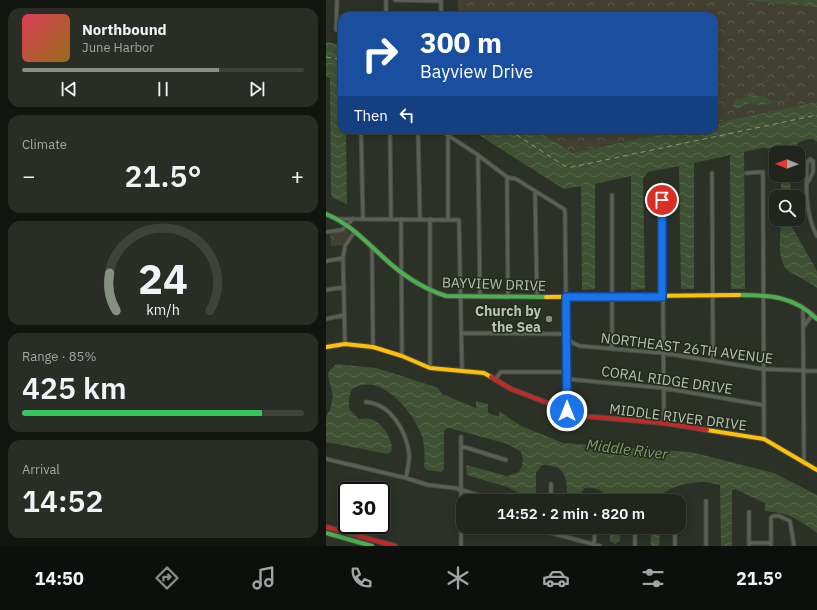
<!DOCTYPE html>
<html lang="en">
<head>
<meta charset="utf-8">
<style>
  :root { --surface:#21251d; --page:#292d26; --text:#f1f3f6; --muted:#a2a5a4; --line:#3e423b; --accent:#868f81 }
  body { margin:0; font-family:"IBM Plex Sans",sans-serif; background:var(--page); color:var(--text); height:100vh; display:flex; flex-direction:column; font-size:15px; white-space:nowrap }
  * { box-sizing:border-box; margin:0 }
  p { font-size:13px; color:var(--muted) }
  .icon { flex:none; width:22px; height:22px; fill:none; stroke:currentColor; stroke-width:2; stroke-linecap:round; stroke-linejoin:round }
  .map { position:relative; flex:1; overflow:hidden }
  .panel { display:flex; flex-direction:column; gap:8px; padding:8px; background:#121410; width:326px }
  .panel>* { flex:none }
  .banner { position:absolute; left:12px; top:12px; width:380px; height:122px; border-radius:12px; box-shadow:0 2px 10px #0003,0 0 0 1px var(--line); background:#1a4fa0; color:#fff; overflow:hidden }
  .needle { width:26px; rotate:271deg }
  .tools { position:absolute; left:443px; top:146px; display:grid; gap:8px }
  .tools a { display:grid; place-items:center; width:36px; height:36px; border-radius:8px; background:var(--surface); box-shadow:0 2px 10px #0003,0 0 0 1px var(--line); font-size:20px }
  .speed { position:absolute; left:12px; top:482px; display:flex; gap:8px; font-size:20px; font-weight:700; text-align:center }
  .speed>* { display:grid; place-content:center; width:52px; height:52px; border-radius:50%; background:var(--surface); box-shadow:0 2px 10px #0003,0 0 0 1px var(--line); line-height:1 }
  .speed .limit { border:2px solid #111; border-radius:6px; background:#fff; color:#111 }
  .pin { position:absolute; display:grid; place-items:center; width:34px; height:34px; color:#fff; margin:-17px; border:2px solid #fff; border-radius:50%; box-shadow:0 1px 4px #0007 }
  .me { position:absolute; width:44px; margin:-22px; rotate:0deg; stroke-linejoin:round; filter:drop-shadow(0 0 3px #0008) }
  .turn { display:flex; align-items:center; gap:14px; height:84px; padding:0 16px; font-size:18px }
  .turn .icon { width:52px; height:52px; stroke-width:2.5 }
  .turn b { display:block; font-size:28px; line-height:34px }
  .then { display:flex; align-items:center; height:38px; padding:0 16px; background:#0003; gap:8px; font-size:15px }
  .big { font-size:30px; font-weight:600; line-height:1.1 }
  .panel .card { flex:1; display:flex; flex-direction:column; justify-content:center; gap:6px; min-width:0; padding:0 14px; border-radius:12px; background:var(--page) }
  .panel .dial { align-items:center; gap:0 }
  .dial svg { height:104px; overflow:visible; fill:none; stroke:var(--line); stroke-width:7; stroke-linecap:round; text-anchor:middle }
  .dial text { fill:var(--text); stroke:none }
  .song { display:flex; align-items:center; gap:12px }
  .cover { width:48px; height:48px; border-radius:6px; background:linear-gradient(135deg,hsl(350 70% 55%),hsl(40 70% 35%)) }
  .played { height:4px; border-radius:2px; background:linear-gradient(90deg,var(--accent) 70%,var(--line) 70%) }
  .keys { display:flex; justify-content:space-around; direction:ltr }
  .heat { display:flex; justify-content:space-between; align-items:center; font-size:22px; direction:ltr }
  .charge { height:6px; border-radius:3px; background:linear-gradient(90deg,#34c759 85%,var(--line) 0) }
  .trip { position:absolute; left:130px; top:494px; width:230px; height:40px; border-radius:12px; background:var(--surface); box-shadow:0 2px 10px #0003,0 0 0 1px var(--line); font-weight:600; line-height:40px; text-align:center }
  .tabs { display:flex; height:64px; justify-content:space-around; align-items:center; background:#0d0f0c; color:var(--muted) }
  .tabs .icon { width:28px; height:28px }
  .tabs .active { color:var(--accent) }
  .tabs b { font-size:18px; color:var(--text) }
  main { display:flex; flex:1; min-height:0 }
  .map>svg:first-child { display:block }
  .park { fill:url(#park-crowns) }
  .water { fill:url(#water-waves) }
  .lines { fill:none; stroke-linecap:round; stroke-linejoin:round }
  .stream { stroke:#3f5133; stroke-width:1 }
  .ferry { stroke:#829d6e; stroke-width:1; stroke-dasharray:5 4; stroke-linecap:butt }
  .street-casing { stroke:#484c44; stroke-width:5 }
  .fast-casing { stroke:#484c44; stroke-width:6 }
  .slow-casing { stroke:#484c44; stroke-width:6 }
  .jam-casing { stroke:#484c44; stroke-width:6 }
  .street { stroke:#5a6056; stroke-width:3 }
  .fast { stroke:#4caf50; stroke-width:4 }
  .slow { stroke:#ffc107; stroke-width:4 }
  .jam { stroke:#c62828; stroke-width:4 }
  .route-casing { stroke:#114b97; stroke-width:10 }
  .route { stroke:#1a73e8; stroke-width:7 }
  .poi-dot { fill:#868f81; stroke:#222a1c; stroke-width:1.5 }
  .labels { text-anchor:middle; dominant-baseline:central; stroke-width:3; stroke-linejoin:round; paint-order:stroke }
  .street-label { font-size:14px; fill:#b7c2b1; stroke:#222a1c }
  .poi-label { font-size:14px; font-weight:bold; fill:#b7c2b1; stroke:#222a1c; text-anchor:end }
  .water-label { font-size:15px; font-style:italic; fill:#829d6e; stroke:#222a1c }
</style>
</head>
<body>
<main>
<section class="panel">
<div class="card">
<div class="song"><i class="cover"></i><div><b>Northbound</b><p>June Harbor</p></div></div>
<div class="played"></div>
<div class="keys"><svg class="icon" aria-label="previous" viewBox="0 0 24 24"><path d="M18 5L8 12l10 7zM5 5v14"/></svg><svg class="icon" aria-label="pause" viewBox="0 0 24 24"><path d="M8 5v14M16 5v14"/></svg><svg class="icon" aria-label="next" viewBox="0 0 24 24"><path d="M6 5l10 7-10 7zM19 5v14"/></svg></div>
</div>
<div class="card"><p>Climate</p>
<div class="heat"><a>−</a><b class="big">21.5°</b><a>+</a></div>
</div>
<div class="card dial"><svg viewBox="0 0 100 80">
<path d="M14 69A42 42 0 1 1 86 69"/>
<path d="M14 69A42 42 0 0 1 9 40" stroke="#868f81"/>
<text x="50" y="56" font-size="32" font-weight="700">24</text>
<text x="50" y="72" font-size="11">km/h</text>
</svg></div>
<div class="card"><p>Range · 85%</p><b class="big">425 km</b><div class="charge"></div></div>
<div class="card"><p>Arrival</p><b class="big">14:52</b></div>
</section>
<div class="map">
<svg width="491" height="546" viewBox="0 0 491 546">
  <defs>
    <pattern id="park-crowns" width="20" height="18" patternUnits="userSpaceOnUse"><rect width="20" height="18" fill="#424031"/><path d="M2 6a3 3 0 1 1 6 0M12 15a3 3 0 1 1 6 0" fill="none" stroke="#5b5a4c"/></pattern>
    <pattern id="water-waves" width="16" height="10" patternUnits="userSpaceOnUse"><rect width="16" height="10" fill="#3f5133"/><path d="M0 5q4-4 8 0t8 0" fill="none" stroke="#58684e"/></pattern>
  </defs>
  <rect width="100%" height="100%" fill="#2c3127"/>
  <path class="park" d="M132,0H491V102L388,123V16H132Z
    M210,130H355L246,153Z
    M19,229L24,232L18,245L5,246L4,233L17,232Z"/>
  <path class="water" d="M418,0H491V7Z
    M0,42L16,45V130H20L21,204L7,198L5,194L4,78L0,77Z
    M426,89V96H438L448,103L432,105L428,103L419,104L412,109L407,106L410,98L415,99L424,95Z
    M491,102V142L487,139C477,139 469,143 465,153H454L449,149L436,148L418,152L419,289H405L404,155L368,163V289H355L353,166L322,172L317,178L319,289L305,290V176L269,184V289L256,290L255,186L238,189L145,130H210L246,153L355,130H388V123Z
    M455,175H464L465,197H455Z
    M455,219H465L466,227L491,271V288C483,281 473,278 464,272C449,262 455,235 455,219Z
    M10,364L50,368L79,377L112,388L116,394L150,408V401L162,404V413L173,417V411L195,426L237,443L365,452L448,473L491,495V533C472,519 464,513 439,511V503L409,489L406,491V546H395L394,485C389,484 383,482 378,482C366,482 334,487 334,501H284C279,491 270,487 259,488L253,495V501H241C241,481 242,464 216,465L210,473V501H196L190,491L181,487L141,475L140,465L181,476L193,472L196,466L197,459L195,452L182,444L123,428L119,429L118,432V469L115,472L101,470L98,467C99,457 99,444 95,434C87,411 53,371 26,389L23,398V409L33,419C37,419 42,418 45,419C56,422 69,442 65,452L62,454L0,442V417L4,410L7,396L2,376L3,371Z
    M241,527H252L251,534L241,530Z
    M284,527H294V541L289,544L284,541Z
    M324,527H334L333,546H325Z"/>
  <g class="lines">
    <path class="stream" d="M388,44L394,50L411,57
      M413,58C419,60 434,69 438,73C448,81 441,84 459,85L462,100L448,102
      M423,78L431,84L442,81
      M426,89L430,84
      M438,96V89"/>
    <path class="ferry" d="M0,57L16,60
      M183,130L234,163L241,167H246L491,115"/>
    <g class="street-casing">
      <path id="street" d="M69,0L115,1
        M60,16V0
        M115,16V0
        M10,30L11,0
        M35,130L37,219
        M64,130L65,219
        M92,130L94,219
        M114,130L152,155L181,177L190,179L238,209L239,212L241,411
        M122,135V220
        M152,155L154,296
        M386,173L387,361
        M420,173L437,172L438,439
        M181,177L182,297
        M482,182L487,172V161L484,159L481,163C480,188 479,214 491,236
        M336,184L338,423
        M209,191L211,297
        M286,195V349
        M13,219L133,220L136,371
        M75,219L76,356
        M104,219V368
        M0,232L16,230L27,219
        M46,249L47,347
        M0,261L17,258
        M0,290L18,287
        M477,307L478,464
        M0,319L18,315
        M478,326L487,314
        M136,333L237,334L247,343L254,346L337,353L437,369L491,371
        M19,344L17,258L19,246L28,232
        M169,379L175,372H241
        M241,379L337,388L437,405
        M40,402C65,404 80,431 83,453C84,461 81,470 80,478
        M135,437V546
        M135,446L180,460
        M0,459L80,478L102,485L129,488L172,501
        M225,501V484
        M380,501V546
        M423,512V546
        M203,527L274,546
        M309,527V546
        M349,527V546
        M423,543H445
        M268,545L269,527
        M445,546V518L447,516H453L464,521L468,546"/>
    </g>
    <g class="fast-casing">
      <path id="fast" d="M0,214C23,223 39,241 57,257C76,275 95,288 120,296L220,297
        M413,295C443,295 468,296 491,319
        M0,533L46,546"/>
    </g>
    <g class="slow-casing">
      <path id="slow" d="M220,297L413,295
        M0,347L19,344L47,347L76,356L104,368L158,373L165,377
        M381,430L438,439L491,470"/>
    </g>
    <g class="jam-casing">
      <path id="jam" d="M165,377L185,389L256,416L338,423L381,430
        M0,527L69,546"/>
    </g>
    <use href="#street" class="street"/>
    <use href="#fast" class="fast"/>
    <use href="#slow" class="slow"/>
    <use href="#jam" class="jam"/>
  </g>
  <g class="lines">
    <g class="route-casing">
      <path id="route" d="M241,411L240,297H336V200"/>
    </g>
    <use href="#route" class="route"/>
  </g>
  <circle class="poi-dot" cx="223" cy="319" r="4"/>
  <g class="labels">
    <g class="street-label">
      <text transform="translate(168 284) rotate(2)">BAYVIEW DRIVE</text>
      <text transform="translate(361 348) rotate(7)">NORTHEAST 26TH AVENUE</text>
      <text transform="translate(341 380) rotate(8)">CORAL RIDGE DRIVE</text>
      <text transform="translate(352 417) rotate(7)">MIDDLE RIVER DRIVE</text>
    </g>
    <g class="poi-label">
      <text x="215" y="311">Church by<tspan x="215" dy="16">the Sea</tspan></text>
    </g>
    <g class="water-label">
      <text transform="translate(301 449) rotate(7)">Middle River</text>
    </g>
  </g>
</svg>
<div class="tools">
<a><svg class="needle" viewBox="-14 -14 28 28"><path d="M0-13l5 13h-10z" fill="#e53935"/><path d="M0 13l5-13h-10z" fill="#a2a5a4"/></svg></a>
<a><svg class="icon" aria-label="search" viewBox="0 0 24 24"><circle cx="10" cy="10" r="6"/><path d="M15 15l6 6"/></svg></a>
</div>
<div class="speed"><div class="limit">30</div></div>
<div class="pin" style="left:336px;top:200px;background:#d93025"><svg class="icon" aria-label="arrive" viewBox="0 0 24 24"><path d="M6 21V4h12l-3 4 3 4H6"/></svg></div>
<svg class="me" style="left:241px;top:411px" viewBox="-20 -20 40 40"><circle r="17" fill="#1a73e8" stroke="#fff" stroke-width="3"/><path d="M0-11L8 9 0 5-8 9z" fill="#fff"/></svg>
<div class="trip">14:52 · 2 min · 820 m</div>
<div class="banner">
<div class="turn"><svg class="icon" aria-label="right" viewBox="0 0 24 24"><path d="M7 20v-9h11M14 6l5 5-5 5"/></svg><div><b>300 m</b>Bayview Drive</div></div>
<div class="then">Then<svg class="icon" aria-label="left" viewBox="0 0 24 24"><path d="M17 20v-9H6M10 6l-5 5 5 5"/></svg></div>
</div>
</div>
</main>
<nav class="tabs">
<b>14:50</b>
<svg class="icon active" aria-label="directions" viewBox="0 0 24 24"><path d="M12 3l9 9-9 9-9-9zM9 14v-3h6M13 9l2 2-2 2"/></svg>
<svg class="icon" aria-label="music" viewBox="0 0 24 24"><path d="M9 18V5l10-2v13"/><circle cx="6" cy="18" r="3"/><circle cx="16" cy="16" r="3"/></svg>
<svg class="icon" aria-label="phone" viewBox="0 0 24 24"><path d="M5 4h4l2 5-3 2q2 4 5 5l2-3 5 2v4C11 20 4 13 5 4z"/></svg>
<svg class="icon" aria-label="climate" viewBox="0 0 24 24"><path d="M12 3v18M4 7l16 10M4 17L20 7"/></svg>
<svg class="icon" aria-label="car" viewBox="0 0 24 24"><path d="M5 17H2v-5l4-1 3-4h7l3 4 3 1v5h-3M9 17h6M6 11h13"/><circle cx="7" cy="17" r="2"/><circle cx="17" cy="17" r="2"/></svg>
<svg class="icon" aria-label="filters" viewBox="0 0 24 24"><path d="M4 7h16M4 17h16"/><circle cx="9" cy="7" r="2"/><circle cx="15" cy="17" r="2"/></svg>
<b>21.5°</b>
</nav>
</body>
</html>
